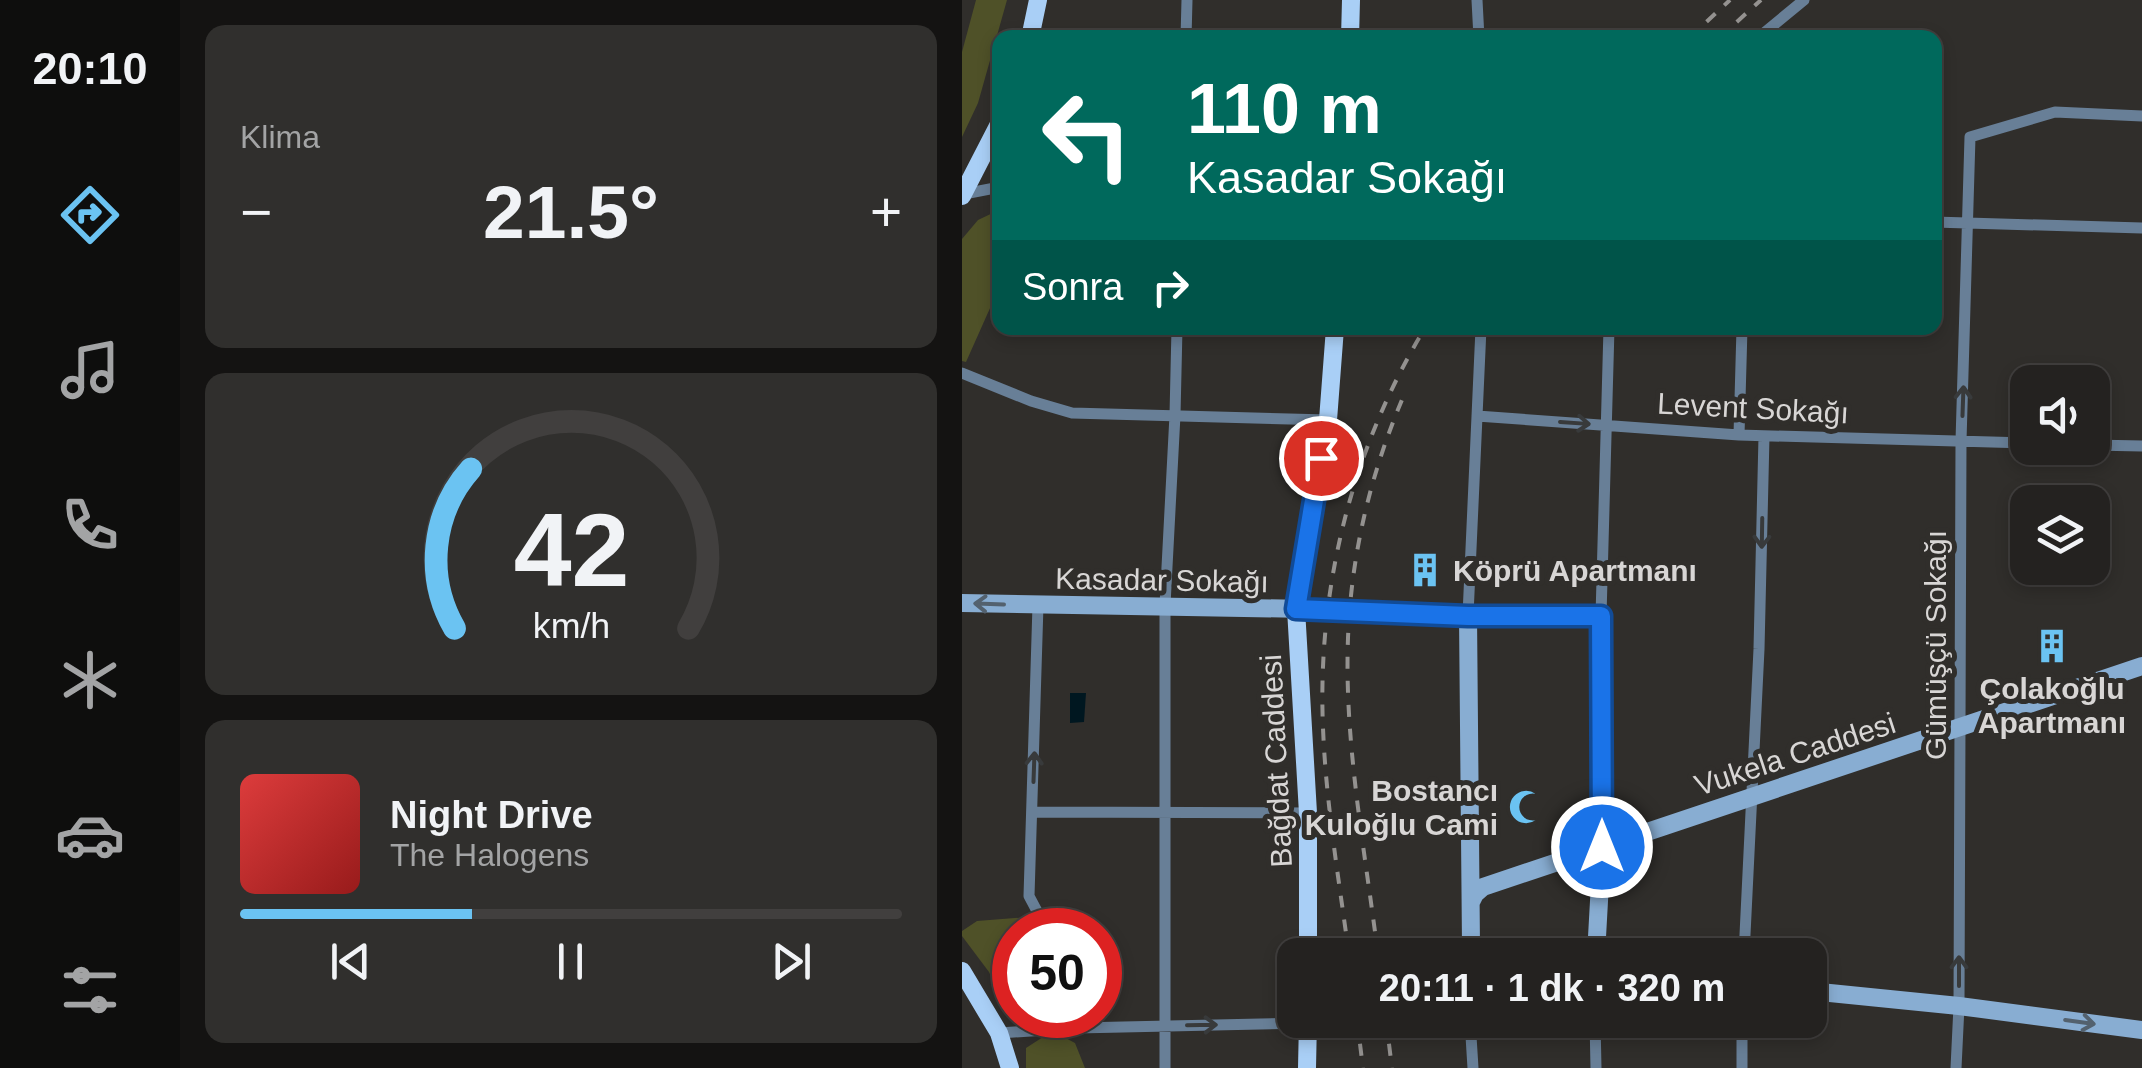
<!DOCTYPE html>
<html lang="tr">
<head>
<meta charset="utf-8">
<style>
  :root { --surface:#242220; --page:#302f2d; --text:#f1f3f6; --muted:#a3a4a5; --line:#413f3e; --accent:#6bc3f2 }
  body { margin:0; font-family:Helvetica,sans-serif; background:var(--page); color:var(--text); height:100vh; display:flex; flex-direction:column; font-size:38px; white-space:nowrap }
  * { box-sizing:border-box; margin:0 }
  p { font-size:32px; color:var(--muted) }
  .icon { flex:none; width:55px; height:55px; fill:none; stroke:currentColor; stroke-width:2; stroke-linecap:round; stroke-linejoin:round }
  .map { position:relative; flex:1; overflow:hidden }
  .sheet { display:flex; flex-direction:column; gap:25px; padding:25px; background:#141312; width:782px }
  .sheet>* { flex:none }
  .hud { position:absolute; left:30px; top:30px; width:950px; height:305px; border-radius:20px; box-shadow:0 5px 15px #0003,0 0 0 2px var(--line); background:#00695c; color:#fff; overflow:hidden }
  .controls { position:absolute; left:1048px; top:365px; display:grid; gap:20px }
  .controls a { display:grid; place-items:center; width:100px; height:100px; border-radius:20px; background:var(--surface); box-shadow:0 5px 15px #0003,0 0 0 2px var(--line); font-size:50px }
  .speed { position:absolute; left:30px; top:908px; display:flex; gap:20px; font-size:50px; font-weight:700; text-align:center }
  .speed>* { display:grid; place-content:center; width:130px; height:130px; border-radius:50%; background:var(--surface); box-shadow:0 5px 15px #0003,0 0 0 2px var(--line); line-height:1 }
  .speed .limit { border:15px solid #d22; background:#fff; color:#111 }
  .pin { position:absolute; display:grid; place-items:center; width:85px; height:85px; color:#fff; margin:-42px; border:5px solid #fff; border-radius:50%; box-shadow:0 2px 10px #0007 }
  .me { position:absolute; width:110px; margin:-55px; rotate:0deg; stroke-linejoin:round; filter:drop-shadow(0 0 8px #0008) }
  .turn { display:flex; align-items:center; gap:35px; height:210px; padding:0 30px; font-size:45px }
  .turn .icon { width:130px; height:130px; stroke-width:2.5 }
  .turn b { display:block; font-size:70px; line-height:85px }
  .then { display:flex; align-items:center; height:95px; padding:0 30px; background:#0003; gap:20px; font-size:38px }
  .big { font-size:75px; font-weight:700; line-height:1.1 }
  .sheet .card { flex:1; display:flex; flex-direction:column; justify-content:center; gap:15px; min-width:0; padding:0 35px; border-radius:20px; background:var(--page) }
  .sheet .dial { align-items:center; gap:0 }
  .dial svg { height:260px; overflow:visible; fill:none; stroke:var(--line); stroke-width:7; stroke-linecap:round; text-anchor:middle }
  .dial text { fill:var(--text); stroke:none }
  .song { display:flex; align-items:center; gap:30px }
  .cover { width:120px; height:120px; border-radius:15px; background:linear-gradient(135deg,hsl(0 70% 55%),hsl(0 70% 35%)) }
  .played { height:10px; border-radius:5px; background:linear-gradient(90deg,var(--accent) 35%,var(--line) 35%) }
  .keys { display:flex; justify-content:space-around; direction:ltr }
  .heat { display:flex; justify-content:space-between; align-items:center; font-size:55px; direction:ltr }
  .trip { position:absolute; left:315px; top:938px; width:550px; height:100px; border-radius:20px; background:var(--surface); box-shadow:0 5px 15px #0003,0 0 0 2px var(--line); font-weight:700; line-height:100px; text-align:center }
  main { display:flex; flex:1; min-height:0 }
  .dock { display:flex; flex-direction:column; width:180px; justify-content:space-around; align-items:center; background:#0e0e0d; color:var(--muted) }
  .dock .icon { width:70px; height:70px }
  .dock .selected { color:var(--accent) }
  .dock b { font-size:45px; color:var(--text) }
  .map>svg:first-child { display:block }
  .green { fill:#4f5128 }
  .water { fill:#001720 }
  .lines { fill:none; stroke-linecap:round; stroke-linejoin:round }
  .street { stroke:#687f97; stroke-width:11 }
  .secondary { stroke:#88add2; stroke-width:18 }
  .primary { stroke:#a9cff6; stroke-width:18 }
  .rail { stroke:#949290; stroke-width:4; stroke-dasharray:12 12; stroke-linecap:butt }
  .secondary-bridge { stroke:#88add2; stroke-width:18 }
  .oneway { stroke:#383a3b }
  .oneway2 { stroke:#53616e }
  .route-casing { stroke:#114b97; stroke-width:25 }
  .route { stroke:#1a73e8; stroke-width:18 }
  .labels { text-anchor:middle; dominant-baseline:central; stroke-width:10; stroke-linejoin:round; paint-order:stroke }
  .street-label { font-size:30px; fill:#d8d6d5; stroke:#302e2b }
  .poi-label { font-size:30px; font-weight:bold; fill:#d8d6d5; stroke:#302e2b; text-anchor:start }
</style>
</head>
<body>
<main>
<nav class="dock">
<b>20:10</b>
<svg class="icon selected" aria-label="directions" viewBox="0 0 24 24"><path d="M12 3l9 9-9 9-9-9zM9 14v-3h6M13 9l2 2-2 2"/></svg>
<svg class="icon" aria-label="music" viewBox="0 0 24 24"><path d="M9 18V5l10-2v13"/><circle cx="6" cy="18" r="3"/><circle cx="16" cy="16" r="3"/></svg>
<svg class="icon" aria-label="phone" viewBox="0 0 24 24"><path d="M5 4h4l2 5-3 2q2 4 5 5l2-3 5 2v4C11 20 4 13 5 4z"/></svg>
<svg class="icon" aria-label="climate" viewBox="0 0 24 24"><path d="M12 3v18M4 7l16 10M4 17L20 7"/></svg>
<svg class="icon" aria-label="car" viewBox="0 0 24 24"><path d="M5 17H2v-5l4-1 3-4h7l3 4 3 1v5h-3M9 17h6M6 11h13"/><circle cx="7" cy="17" r="2"/><circle cx="17" cy="17" r="2"/></svg>
<svg class="icon" aria-label="filters" viewBox="0 0 24 24"><path d="M4 7h16M4 17h16"/><circle cx="9" cy="7" r="2"/><circle cx="15" cy="17" r="2"/></svg>
</nav>
<section class="sheet">
<div class="card"><p>Klima</p>
<div class="heat"><a>−</a><b class="big">21.5°</b><a>+</a></div>
</div>
<div class="card dial"><svg viewBox="0 0 100 80">
<path d="M14 69A42 42 0 1 1 86 69"/>
<path d="M14 69A42 42 0 0 1 19 20" stroke="#6bc3f2"/>
<text x="50" y="56" font-size="32" font-weight="700">42</text>
<text x="50" y="72" font-size="11">km/h</text>
</svg></div>
<div class="card">
<div class="song"><i class="cover"></i><div><b>Night Drive</b><p>The Halogens</p></div></div>
<div class="played"></div>
<div class="keys"><svg class="icon" aria-label="previous" viewBox="0 0 24 24"><path d="M18 5L8 12l10 7zM5 5v14"/></svg><svg class="icon" aria-label="pause" viewBox="0 0 24 24"><path d="M8 5v14M16 5v14"/></svg><svg class="icon" aria-label="next" viewBox="0 0 24 24"><path d="M6 5l10 7-10 7zM19 5v14"/></svg></div>
</div>
</section>
<div class="map">
<svg width="1180" height="1068" viewBox="0 0 1180 1068">
  <rect width="100%" height="100%" fill="#302e2b"/>
  <path class="green" d="M14,0H45L16,103L0,137V52Z
    M37,210V288L4,362L0,361V239L16,220Z
    M67,917L72,930H52V1015H101L102,1019L49,1018L27,972L0,936V931L15,921Z
    M96,1034L113,1043L123,1068H64V1048L81,1037Z"/>
  <path class="water" d="M108,693H124L122,722L108,723Z"/>
  <g class="lines">
    <path class="street" d="M515,0L517,38
      M224,38L225,0
      M796,38L842,0
      M2,194L38,187
      M972,222L1180,228
      M0,373L69,401L110,413L366,420
      M515,416L777,435L1065,443
      M777,435L780,328
      M1130,445L1180,446
      M76,605L67,896L85,930
      M506,615L519,328
      M639,616L647,328
      M70,812L346,813
      M782,955L797,649L802,436
      M508,1020L511,1068
      M633,1020L634,1068
      M37,1033L115,1028L346,1023
      M203,1068V605L213,415L215,328
      M780,1068V1020
      M994,1068L997,1006L999,441L1008,137L1093,112L1180,116"/>
    <path class="secondary" d="M0,603L345,609
      M402,611L506,615L639,616L640,847L634,955
      M506,615L509,946L514,955
      M509,902L513,894L521,887L1180,666
      M848,991L997,1006L1180,1030"/>
    <path class="primary" d="M68,38L76,0
      M388,38L389,0
      M0,196L38,122
      M346,955V813L334,609L366,420L373,328
      M0,971L37,1033L48,1068
      M345,1068L346,1020"/>
    <path class="rail" d="M727,38L768,0
      M757,38L799,0
      M387,955C377,880 364,804 361,728C355,588 390,448 463,328
      M416,955C403,850 382,743 386,638C389,554 409,472 442,395
      M395,1020L401,1068
      M424,1020L430,1068"/>
    <path class="secondary-bridge" d="M345,609L402,611"/>
  </g>
  <defs><path id="oneway-shaft" d="M-6 0H5M1.5-3L5.5 0L1.5 3" fill="none" stroke-width="1.6" stroke-linecap="round" stroke-linejoin="round" transform="scale(2.5)"/></defs>
  <g class="oneway">
    <use href="#oneway-shaft" transform="translate(1001 401) rotate(-88)"/>
    <use href="#oneway-shaft" transform="translate(613 423) rotate(4)"/>
    <use href="#oneway-shaft" transform="translate(800 533) rotate(91)"/>
    <use href="#oneway-shaft" transform="translate(72 767) rotate(-88)"/>
    <use href="#oneway-shaft" transform="translate(997 971) rotate(-90)"/>
    <use href="#oneway-shaft" transform="translate(240 1025) rotate(-1)"/>
  </g>
  <g class="oneway2">
    <use href="#oneway-shaft" transform="translate(27 604) rotate(-178)"/>
    <use href="#oneway-shaft" transform="translate(1118 1022) rotate(8)"/>
  </g>
  <g class="lines">
    <g class="route-casing">
      <path id="route" d="M359,458L334,609L506,616H639L640,847"/>
    </g>
    <use href="#route" class="route"/>
  </g>
  <defs>
    <g id="building-bare" transform="scale(2.7)"><path d="M-4-6H4V6H1V3H-1V6H-4ZM-2.5-4.3h1.7v1.8h-1.7ZM.8-4.3h1.7v1.8H.8ZM-2.5-1h1.7V.8h-1.7ZM.8-1h1.7V.8H.8Z" fill="#6bc3f2" stroke="#302e2b" stroke-width="2.5" paint-order="stroke"/></g>
    <g id="mosque-bare" transform="scale(2.7)"><path d="M3.5-4.9A6 6 0 1 0 3.5 4.9A5 5 0 1 1 3.5-4.9Z" fill="#6bc3f2" stroke="#302e2b" stroke-width="2.5" paint-order="stroke"/></g>
  </defs>
  <g fill-rule="evenodd">
    <use href="#building-bare" x="463" y="570"/>
    <use href="#building-bare" x="1090" y="646"/>
    <use href="#mosque-bare" x="564" y="807"/>
  </g>
  <g class="labels">
    <g class="street-label">
      <text transform="translate(791 408) rotate(3)">Levent Sokağı</text>
      <text transform="translate(200 580) rotate(1)">Kasadar Sokağı</text>
      <text transform="translate(973 645) rotate(-90)">Gümüşçü Sokağı</text>
      <text transform="translate(833 754) rotate(-18)">Vukela Caddesi</text>
      <text transform="translate(314 761) rotate(-93)">Bağdat Caddesi</text>
    </g>
    <g class="poi-label">
      <text x="491" y="570">Köprü Apartmanı</text>
      <text x="1090" y="688" text-anchor="middle">Çolakoğlu<tspan x="1090" dy="34">Apartmanı</tspan></text>
      <text x="536" y="790" text-anchor="end">Bostancı<tspan x="536" dy="34">Kuloğlu Cami</tspan></text>
    </g>
  </g>
</svg>
<div class="controls">
<a><svg class="icon" aria-label="sound" viewBox="0 0 24 24"><path d="M4 9h4l5-4v14l-5-4H4zM17 9q2 3 0 6"/></svg></a>
<a><svg class="icon" aria-label="layers" viewBox="0 0 24 24"><path d="M12 4l9 5-9 5-9-5zM3 14l9 5 9-5"/></svg></a>
</div>
<div class="speed"><div class="limit">50</div></div>
<div class="pin" style="left:359px;top:458px;background:#d93025"><svg class="icon" aria-label="arrive" viewBox="0 0 24 24"><path d="M6 21V4h12l-3 4 3 4H6"/></svg></div>
<svg class="me" style="left:640px;top:847px" viewBox="-20 -20 40 40"><circle r="17" fill="#1a73e8" stroke="#fff" stroke-width="3"/><path d="M0-11L8 9 0 5-8 9z" fill="#fff"/></svg>
<div class="trip">20:11 · 1 dk · 320 m</div>
<div class="hud">
<div class="turn"><svg class="icon" aria-label="left" viewBox="0 0 24 24"><path d="M17 20v-9H6M10 6l-5 5 5 5"/></svg><div><b>110 m</b>Kasadar Sokağı</div></div>
<div class="then">Sonra<svg class="icon" aria-label="right" viewBox="0 0 24 24"><path d="M7 20v-9h11M14 6l5 5-5 5"/></svg></div>
</div>
</div>
</main>
</body>
</html>
